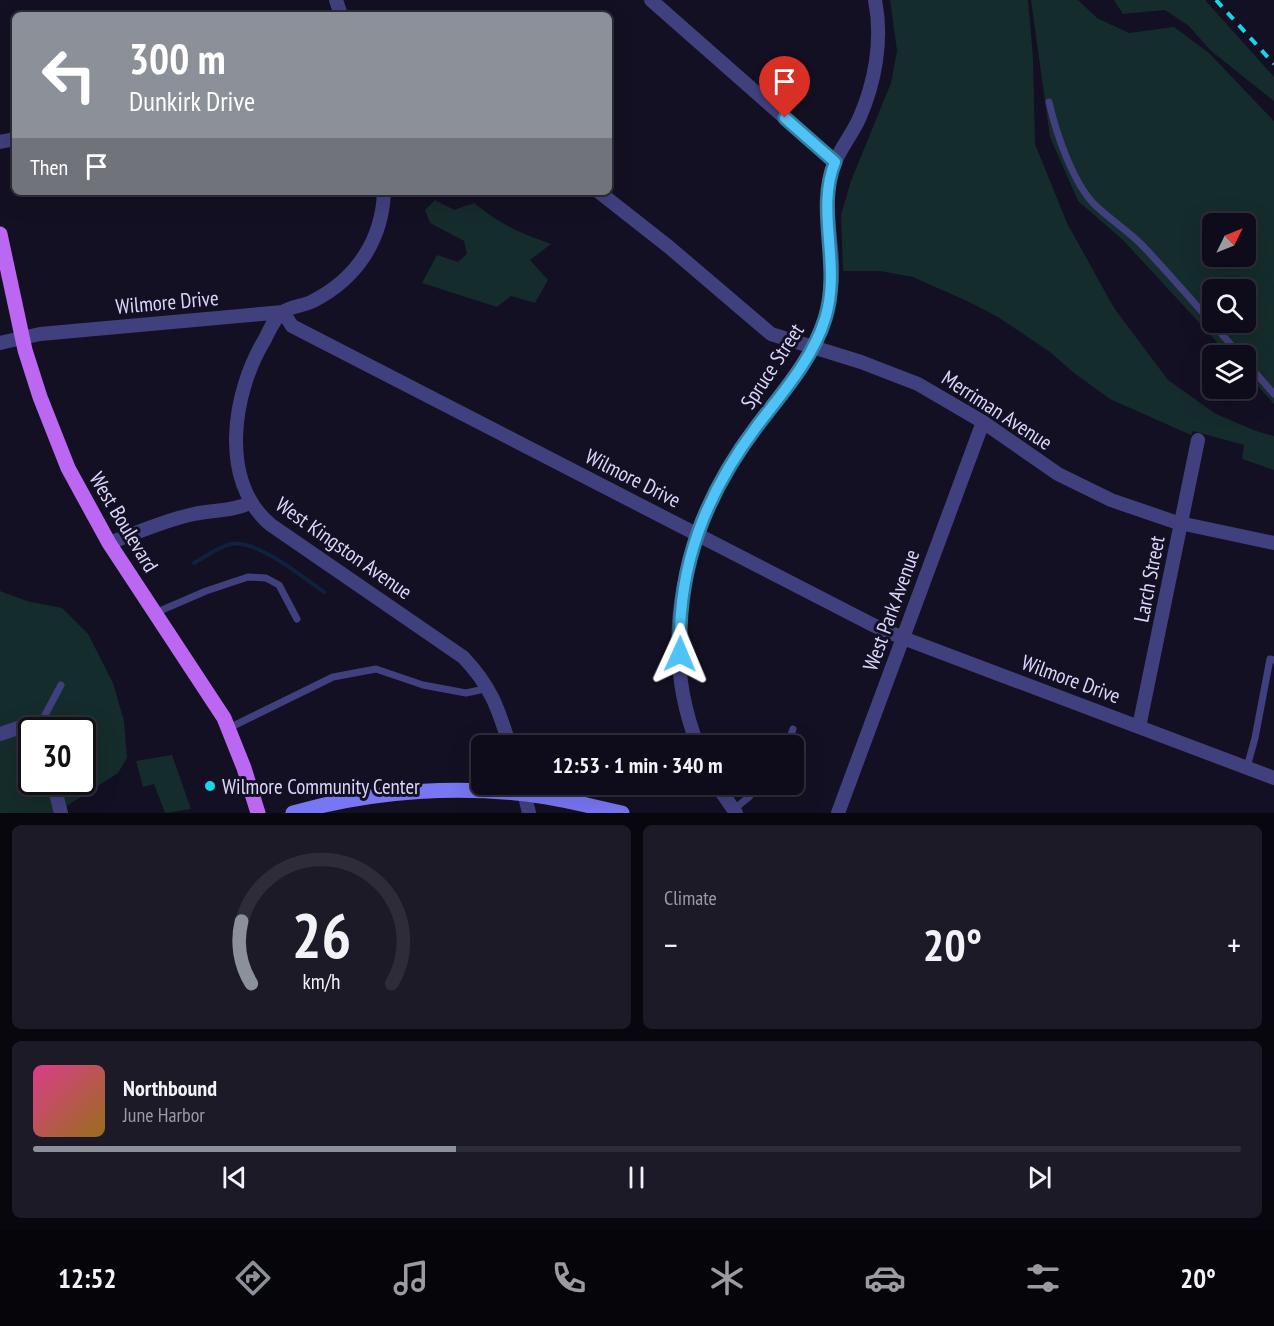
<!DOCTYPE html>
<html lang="en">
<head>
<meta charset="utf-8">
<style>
  :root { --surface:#0e0c1a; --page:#1c1a27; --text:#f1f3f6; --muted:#9b9ba2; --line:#2e2c39; --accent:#8c9099 }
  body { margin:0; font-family:"PT Sans Narrow",sans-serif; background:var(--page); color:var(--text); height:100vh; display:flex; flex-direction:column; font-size:22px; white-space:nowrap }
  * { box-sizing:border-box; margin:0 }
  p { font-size:20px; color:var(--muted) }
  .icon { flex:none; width:33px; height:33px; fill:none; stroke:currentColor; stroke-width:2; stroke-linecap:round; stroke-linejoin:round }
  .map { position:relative; height:813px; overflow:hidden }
  .sheet { display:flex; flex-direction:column; gap:12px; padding:12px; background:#08070e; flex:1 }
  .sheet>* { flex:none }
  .hud { position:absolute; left:12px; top:12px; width:600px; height:183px; border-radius:9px; box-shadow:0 6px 24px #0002,0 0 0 2px var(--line); background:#8c9099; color:#fff; overflow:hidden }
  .needle { width:39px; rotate:47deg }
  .buttons { position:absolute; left:1202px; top:213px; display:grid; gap:12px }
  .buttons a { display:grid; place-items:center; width:54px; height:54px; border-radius:9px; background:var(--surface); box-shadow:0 6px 24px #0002,0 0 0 2px var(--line); font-size:30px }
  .speed { position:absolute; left:18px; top:717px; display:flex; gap:12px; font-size:30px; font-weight:700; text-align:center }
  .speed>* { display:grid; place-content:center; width:78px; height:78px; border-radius:50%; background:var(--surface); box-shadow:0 6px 24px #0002,0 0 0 2px var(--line); line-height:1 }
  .speed .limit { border:3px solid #111; border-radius:9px; background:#fff; color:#111 }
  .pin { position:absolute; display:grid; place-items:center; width:51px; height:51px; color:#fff; margin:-62px -26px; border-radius:50% 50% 50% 0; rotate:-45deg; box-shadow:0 0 6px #0007 }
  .pin .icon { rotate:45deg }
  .me { position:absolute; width:66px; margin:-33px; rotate:1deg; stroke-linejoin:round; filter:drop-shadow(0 0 4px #0008) }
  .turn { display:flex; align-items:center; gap:21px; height:126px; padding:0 18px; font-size:27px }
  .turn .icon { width:78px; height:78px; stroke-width:2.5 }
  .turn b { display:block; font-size:42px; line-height:51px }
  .then { display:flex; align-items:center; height:57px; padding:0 18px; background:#0003; gap:12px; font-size:22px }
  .big { font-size:45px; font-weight:600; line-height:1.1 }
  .sheet .card { flex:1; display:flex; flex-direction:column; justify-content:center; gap:9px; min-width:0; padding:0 21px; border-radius:9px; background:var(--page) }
  .sheet .dial { align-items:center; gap:0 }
  .dial svg { height:156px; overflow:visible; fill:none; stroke:var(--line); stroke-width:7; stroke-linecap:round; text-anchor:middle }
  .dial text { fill:var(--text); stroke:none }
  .song { display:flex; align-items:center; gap:18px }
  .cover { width:72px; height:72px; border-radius:9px; background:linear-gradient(135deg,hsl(330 70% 55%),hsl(40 70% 35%)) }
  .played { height:6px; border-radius:3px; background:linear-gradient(90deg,var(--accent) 35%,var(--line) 35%) }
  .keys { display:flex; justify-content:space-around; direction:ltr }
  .heat { display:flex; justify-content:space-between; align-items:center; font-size:33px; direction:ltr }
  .sheet .tiles { flex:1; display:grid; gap:12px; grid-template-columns:1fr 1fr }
  .card:last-child { grid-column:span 2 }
  .trip { position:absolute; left:471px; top:735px; width:333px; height:60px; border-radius:9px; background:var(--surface); box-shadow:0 6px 24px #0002,0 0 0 2px var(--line); font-weight:600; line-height:60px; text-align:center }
  .tab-bar { display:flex; height:96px; justify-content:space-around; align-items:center; background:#06050a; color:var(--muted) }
  .tab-bar .icon { width:42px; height:42px }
  .tab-bar .current { color:var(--accent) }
  .tab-bar b { font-size:27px; color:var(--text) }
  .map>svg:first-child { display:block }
  .green { fill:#142c2b; fill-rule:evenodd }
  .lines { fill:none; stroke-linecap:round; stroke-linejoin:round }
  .stream { stroke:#0f213e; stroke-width:4 }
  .lane { stroke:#41407e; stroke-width:7 }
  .street { stroke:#41407e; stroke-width:14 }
  .secondary { stroke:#7776f3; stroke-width:15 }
  .primary { stroke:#bb67f1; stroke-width:15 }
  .rail { stroke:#15d7e8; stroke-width:4; stroke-dasharray:9 8; stroke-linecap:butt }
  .route-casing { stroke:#337fa1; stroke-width:15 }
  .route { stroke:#4fc3f7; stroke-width:10 }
  .poi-dot { fill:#15d7e8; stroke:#131023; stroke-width:2 }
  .labels { text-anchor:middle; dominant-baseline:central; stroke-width:6; stroke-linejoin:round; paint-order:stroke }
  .street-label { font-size:21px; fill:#dad6fb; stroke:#131023 }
  .poi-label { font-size:21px; fill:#dad6fb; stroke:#131023; text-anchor:start }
</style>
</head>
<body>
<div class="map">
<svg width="1274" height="813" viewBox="0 0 1274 813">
  <rect width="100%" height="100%" fill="#131023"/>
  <path class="green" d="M890,0H1028L1033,58L1035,144L1067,223L1114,308L1168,380L1216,414L1256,431L1274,436V470L1242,459L1244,445L1193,431L1191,435L1110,399L1074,373L1050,352L998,317L969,302L913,277L880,271H843L841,215L851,181L891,83L897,51Z
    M1031,0H1078L1097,18L1129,33L1174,27L1209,53L1274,121V404L1245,372V356L1229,355L1123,240L1078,201L1050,137ZM1212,224H1245V256H1212ZM1212,290H1245V322H1212Z
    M1114,0H1205L1274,77V101L1210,50L1189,26L1165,10L1123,14Z
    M435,200L454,210L474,203C502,225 517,232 551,244L530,260L548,280L535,303L511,296L497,307L422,283L437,255L458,262L467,254L464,241L430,223L425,210Z
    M0,591L27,601L62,608L88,634L113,683L124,721L127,758L118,773L56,813H0ZM32,730H82V782H32Z
    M172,755L191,809L165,813L154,784L143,787L136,761Z"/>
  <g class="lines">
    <path class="stream" d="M194,563C205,557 218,547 231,544C257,539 304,578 324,592"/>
    <path class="lane" d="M1049,102C1056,133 1072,180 1093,203C1108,218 1127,230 1142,245C1176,281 1208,319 1241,356
      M1245,361L1274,394
      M155,613L206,591L248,577L266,578L279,585L297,619
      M229,728L333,677L376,669L423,685L466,693L489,688
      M37,730L61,685
      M787,746L793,729
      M1247,767L1255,738L1270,659L1274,660
      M733,810L749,797L760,784"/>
    <path class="street" d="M336,0L341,15
      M651,0L835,162
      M0,142L15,139
      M384,192C382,241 356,279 313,301C304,306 290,306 283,312C275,317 269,331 265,339C233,391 218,481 271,525L463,657C491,686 498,708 510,746
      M599,192L669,247L771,334L861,362L918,384L983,422L1058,474L1111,500L1175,522L1274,543
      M0,343L40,334L283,312L292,326L873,625L903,638L1274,778
      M109,543C137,533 165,520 194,514C213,510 233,511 250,503
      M1139,727L1198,440
      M0,734C13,730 26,723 38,730
      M698,746C657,643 684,532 744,444C771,405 807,370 823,324C830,304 833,282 832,261C830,230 823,198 833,167C839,150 851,136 859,119C875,83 883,40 875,0
      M53,782L61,813
      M522,784L529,813
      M716,784L736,813
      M838,813L983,422"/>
    <path class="secondary" d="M293,813C374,790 463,784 547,797C572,801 597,808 622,813"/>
    <path class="primary" d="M0,234L25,350L40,397L68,468L109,543L224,718L244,768L258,813"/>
    <path class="rail" d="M1216,0L1274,64"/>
  </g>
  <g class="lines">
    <g class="route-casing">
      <path id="route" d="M680,654C677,567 705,495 757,426C782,393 812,360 825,319C842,265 815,211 835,162L785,118"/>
    </g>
    <use href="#route" class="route"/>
  </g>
  <circle class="poi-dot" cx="210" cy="786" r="6"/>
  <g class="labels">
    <g class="street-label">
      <text transform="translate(167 302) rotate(-5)">Wilmore Drive</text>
      <text transform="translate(772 366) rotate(-57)">Spruce Street</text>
      <text transform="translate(997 410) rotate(33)">Merriman Avenue</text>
      <text transform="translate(633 478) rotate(27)">Wilmore Drive</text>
      <text transform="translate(124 522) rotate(59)">West Boulevard</text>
      <text transform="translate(344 548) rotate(35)">West Kingston Avenue</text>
      <text transform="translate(1149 579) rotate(-79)">Larch Street</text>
      <text transform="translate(891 610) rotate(-70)">West Park Avenue</text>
      <text transform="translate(1071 679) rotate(20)">Wilmore Drive</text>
    </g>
    <g class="poi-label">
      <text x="222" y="786">Wilmore Community Center</text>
    </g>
  </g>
</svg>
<div class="buttons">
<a><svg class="needle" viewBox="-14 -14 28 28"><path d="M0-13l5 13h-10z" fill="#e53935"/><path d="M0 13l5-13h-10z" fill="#9b9ba2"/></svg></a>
<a><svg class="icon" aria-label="search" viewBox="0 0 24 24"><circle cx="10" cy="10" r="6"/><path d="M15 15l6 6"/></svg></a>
<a><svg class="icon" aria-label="layers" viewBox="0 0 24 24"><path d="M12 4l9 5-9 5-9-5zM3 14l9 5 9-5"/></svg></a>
</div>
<div class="speed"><div class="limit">30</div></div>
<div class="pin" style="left:785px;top:118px;background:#d93025"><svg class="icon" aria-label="arrive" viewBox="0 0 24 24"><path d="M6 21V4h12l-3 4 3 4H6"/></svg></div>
<svg class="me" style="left:680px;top:654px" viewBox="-20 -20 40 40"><path d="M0-17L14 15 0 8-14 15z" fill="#4fc3f7" stroke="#fff" stroke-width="4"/></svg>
<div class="trip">12:53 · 1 min · 340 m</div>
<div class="hud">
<div class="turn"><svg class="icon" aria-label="left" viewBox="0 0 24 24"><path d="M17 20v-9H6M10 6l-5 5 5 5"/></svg><div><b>300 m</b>Dunkirk Drive</div></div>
<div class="then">Then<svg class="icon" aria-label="arrive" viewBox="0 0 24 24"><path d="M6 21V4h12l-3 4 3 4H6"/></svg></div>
</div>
</div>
<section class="sheet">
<div class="tiles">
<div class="card dial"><svg viewBox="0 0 100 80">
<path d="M14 69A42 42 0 1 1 86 69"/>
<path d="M14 69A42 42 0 0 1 9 37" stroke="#8c9099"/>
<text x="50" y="56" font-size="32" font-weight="700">26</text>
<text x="50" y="72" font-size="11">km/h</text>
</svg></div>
<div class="card"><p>Climate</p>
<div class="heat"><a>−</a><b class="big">20°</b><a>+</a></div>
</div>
<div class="card">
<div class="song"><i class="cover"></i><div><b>Northbound</b><p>June Harbor</p></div></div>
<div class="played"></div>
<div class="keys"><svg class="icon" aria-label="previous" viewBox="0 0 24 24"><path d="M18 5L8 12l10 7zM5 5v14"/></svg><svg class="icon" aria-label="pause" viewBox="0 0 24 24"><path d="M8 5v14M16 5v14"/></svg><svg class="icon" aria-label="next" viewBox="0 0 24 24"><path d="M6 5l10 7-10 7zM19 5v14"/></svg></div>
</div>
</div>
</section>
<nav class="tab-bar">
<b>12:52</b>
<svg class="icon current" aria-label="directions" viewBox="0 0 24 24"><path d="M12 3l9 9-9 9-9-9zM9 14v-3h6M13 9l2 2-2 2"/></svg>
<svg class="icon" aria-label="music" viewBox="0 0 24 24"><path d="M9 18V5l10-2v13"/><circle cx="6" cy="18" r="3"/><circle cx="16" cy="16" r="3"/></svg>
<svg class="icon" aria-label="phone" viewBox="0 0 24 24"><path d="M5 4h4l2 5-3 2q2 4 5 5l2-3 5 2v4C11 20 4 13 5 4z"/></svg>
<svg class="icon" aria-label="climate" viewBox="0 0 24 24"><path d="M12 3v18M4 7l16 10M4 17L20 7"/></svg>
<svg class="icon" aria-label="car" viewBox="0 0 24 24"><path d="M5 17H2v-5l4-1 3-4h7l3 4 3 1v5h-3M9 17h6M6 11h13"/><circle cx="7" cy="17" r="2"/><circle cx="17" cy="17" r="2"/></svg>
<svg class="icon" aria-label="filters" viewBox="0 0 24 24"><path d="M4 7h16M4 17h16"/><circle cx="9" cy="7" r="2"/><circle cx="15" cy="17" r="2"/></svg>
<b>20°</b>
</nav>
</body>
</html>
